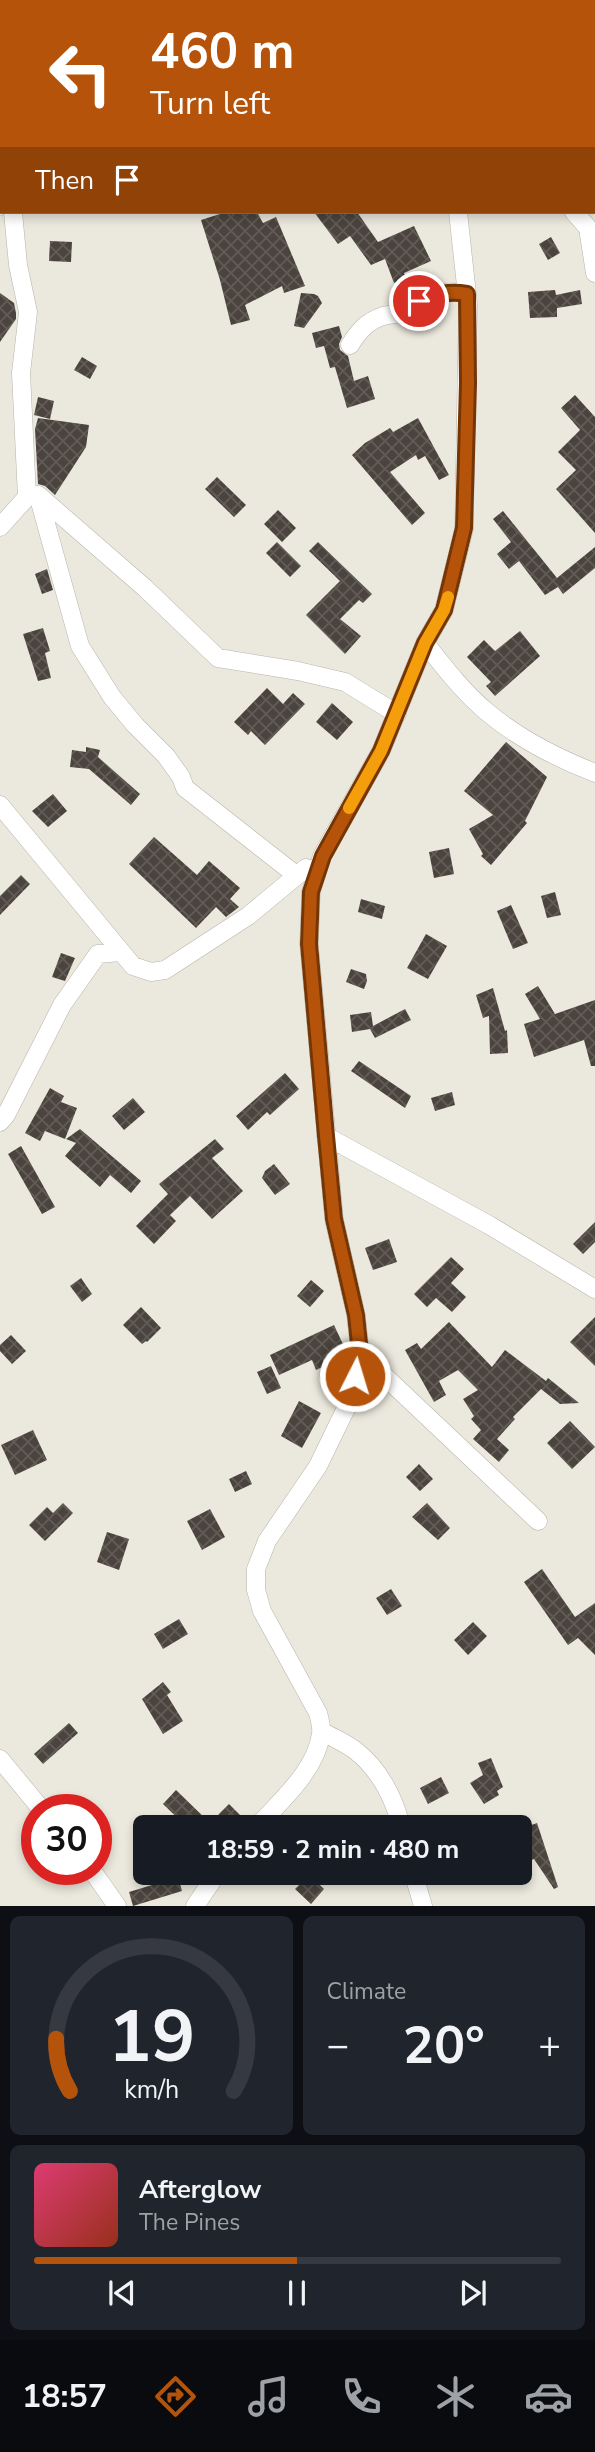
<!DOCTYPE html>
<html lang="en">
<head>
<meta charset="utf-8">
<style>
  :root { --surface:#171b24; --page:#20242c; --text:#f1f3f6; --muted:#9ea1a6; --line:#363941; --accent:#b45309 }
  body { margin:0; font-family:"Nunito Sans",sans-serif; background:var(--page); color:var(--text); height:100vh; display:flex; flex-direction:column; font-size:26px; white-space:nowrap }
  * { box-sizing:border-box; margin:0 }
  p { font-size:23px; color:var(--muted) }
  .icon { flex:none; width:38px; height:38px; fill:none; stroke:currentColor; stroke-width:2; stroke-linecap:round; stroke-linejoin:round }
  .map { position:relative; height:1906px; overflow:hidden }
  .details { display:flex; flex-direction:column; gap:10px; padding:10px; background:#0d0f14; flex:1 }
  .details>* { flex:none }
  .guide { position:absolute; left:0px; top:0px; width:595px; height:214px; box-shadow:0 4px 10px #0003; background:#b45309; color:#fff; overflow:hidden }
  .speed { position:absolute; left:21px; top:1794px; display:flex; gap:14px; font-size:35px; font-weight:700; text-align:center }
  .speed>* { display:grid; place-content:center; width:91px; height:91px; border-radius:50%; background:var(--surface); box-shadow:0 4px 10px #0003; line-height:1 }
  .speed .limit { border:10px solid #d22; background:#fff; color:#111 }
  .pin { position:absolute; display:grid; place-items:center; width:60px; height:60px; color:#fff; margin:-30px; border:4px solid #fff; border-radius:50%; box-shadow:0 2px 7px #0007 }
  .me { position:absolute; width:77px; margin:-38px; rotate:5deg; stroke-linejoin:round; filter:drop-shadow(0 0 5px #0008) }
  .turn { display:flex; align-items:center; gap:24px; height:147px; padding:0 35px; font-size:32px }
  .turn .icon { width:91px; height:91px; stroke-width:2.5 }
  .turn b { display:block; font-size:49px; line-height:60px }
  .then { display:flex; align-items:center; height:66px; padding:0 35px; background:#0003; gap:14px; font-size:26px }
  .big { font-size:52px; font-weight:700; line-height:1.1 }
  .details .card { flex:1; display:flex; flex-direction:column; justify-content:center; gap:10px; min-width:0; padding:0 24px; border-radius:10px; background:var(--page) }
  .details .dial { align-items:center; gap:0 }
  .dial svg { height:182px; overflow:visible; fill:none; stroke:var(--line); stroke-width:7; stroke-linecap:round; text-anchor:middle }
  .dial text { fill:var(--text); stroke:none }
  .song { display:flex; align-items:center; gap:21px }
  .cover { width:84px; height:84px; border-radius:10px; background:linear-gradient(135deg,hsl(340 70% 55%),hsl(10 70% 35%)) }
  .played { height:7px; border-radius:4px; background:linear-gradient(90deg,var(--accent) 50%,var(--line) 50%) }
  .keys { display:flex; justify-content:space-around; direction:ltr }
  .heat { display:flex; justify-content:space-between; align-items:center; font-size:38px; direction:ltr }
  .details .tiles { flex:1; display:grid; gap:10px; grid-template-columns:1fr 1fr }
  .card:last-child { grid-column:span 2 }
  .trip { position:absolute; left:133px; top:1815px; width:399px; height:70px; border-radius:10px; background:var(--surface); box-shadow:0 4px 10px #0003; font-weight:700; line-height:70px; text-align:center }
  .tabs { display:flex; height:112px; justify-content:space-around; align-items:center; background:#090b0e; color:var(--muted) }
  .tabs .icon { width:49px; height:49px }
  .tabs .on { color:var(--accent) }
  .tabs b { font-size:32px; color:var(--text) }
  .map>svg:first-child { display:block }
  .building { fill:url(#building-cross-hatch) }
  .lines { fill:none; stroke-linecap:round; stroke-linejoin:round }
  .minor-casing { stroke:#b7b4aa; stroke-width:19 }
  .minor { stroke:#fff; stroke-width:18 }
  .route-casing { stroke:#753606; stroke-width:18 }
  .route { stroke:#b45309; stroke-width:12 }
  .slow { stroke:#f59e0b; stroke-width:12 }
</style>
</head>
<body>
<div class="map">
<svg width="595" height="1906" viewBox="0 0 595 1906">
  <defs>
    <pattern id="building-cross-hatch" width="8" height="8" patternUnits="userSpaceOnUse" patternTransform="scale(1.75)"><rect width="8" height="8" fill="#4b443e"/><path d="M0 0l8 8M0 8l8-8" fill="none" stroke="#615c57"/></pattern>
  </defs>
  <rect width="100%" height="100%" fill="#ebe8dd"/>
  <path class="building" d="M226,212H257L263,223L276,217L305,286L284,293L282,286L245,305L250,320L231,325L220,280L201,220Z
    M314,212H357L378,242L414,226L431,261L404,273L406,279L394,283L385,259L371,265L350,236L338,244Z
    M551,237L560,253L548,260L539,244Z
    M50,241L72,242L71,262L49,261Z
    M555,290L556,295L580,290L582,304L557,308V317L530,318L528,292Z
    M0,293L14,303L16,313V319L0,342Z
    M301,293L314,294L318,296L322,303L304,328L294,326Z
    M339,326L342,337L339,344L340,350L348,356L354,381L368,376L375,399L347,408L335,367L330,368L324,346L316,348L312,333Z
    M82,357L97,366L90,379L74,370Z
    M575,395L595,417V533L556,489L576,470L558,452L580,430L561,408Z
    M38,397L54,401L50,419L34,415Z
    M38,418L89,425L86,447L55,495L45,486L38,484L35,429Z
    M418,418L449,475L439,480L425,456L418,460L416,455L390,472L425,513L412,525L352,455L365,443L390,428L393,432Z
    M217,477L246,505L234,517L205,489Z
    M278,510L296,528L282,542L264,524Z
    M503,511L557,578L595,547V568L563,594L558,587L545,595L519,561L509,569L497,554L511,542L493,519Z
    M277,542L301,566L290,577L266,553Z
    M318,542L372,594L363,603L359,600L340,619L361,636L345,654L306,615L340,581L309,551Z
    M47,569L53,590L42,594L35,574Z
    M43,628L50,651L45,653L51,678L38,681L23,634Z
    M520,631L540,656L495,696L486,686L491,682L467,657L484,640L495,651Z
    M267,688L283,704L293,693L305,704L265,745L251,731L248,735L234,722Z
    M332,703L353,722L337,740L316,722Z
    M506,742L547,777L525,821L527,823L491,865L481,856L483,854L469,829L493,815L464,791Z
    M86,747L100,750L98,757L140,794L131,805L89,769L70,767L72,750L86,752Z
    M53,794L67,811L48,827L32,811Z
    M154,837L197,875L209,861L240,888L230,899L239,907L226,917L216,907L196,928L129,864Z
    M449,848L454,874L434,878L429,852Z
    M21,875L30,884L0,915V896Z
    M555,892L561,915L547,918L541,896Z
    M361,899L385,906L382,919L358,912Z
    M511,905L528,943L513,949L497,911Z
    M426,934L447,946L428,979L407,968Z
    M61,953L75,958L65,981L52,977Z
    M351,969L366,974L367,981L364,989L346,982Z
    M538,986L555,1014L595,1000V1066H591L584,1040L534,1057L524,1024L540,1019L525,994Z
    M493,988L505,1031L507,1030L508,1053L490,1054L489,1016L483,1018L476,995Z
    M405,1009L411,1020L375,1038L370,1029L352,1032L350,1015L371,1012L373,1026Z
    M359,1061L411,1096L405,1108L351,1071Z
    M285,1073L299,1089L270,1115L267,1112L248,1130L236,1116Z
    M50,1088L64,1096L61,1102L77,1108L65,1139L45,1131L40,1141L25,1133Z
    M452,1092L455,1105L435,1111L431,1098Z
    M133,1098L145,1112L124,1130L112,1116Z
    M80,1129L141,1181L131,1193L110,1175L100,1187L65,1156L76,1143L66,1139Z
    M215,1139L224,1149L212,1158L243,1191L212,1219L190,1196L170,1215L176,1221L154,1244L136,1226L168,1194L159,1184Z
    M21,1146L55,1207L42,1214L8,1154Z
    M274,1164L290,1184L275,1195L262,1178L265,1171Z
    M595,1222V1242L583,1254L573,1244Z
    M389,1239L397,1262L373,1270L365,1248Z
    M451,1257L464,1269L451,1283L466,1297L452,1312L436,1298L427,1307L414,1294Z
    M81,1278L92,1294L82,1302L70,1286Z
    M311,1280L324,1291L310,1307L297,1296Z
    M141,1307L161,1328L147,1342L146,1341L142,1344L123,1325Z
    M595,1317V1366L570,1342Z
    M449,1322L492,1367L505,1350L546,1381L548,1378L579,1403L560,1404L541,1389L513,1417L515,1419L497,1439L509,1450L499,1462L473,1439L481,1430L471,1419L474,1416L463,1399L478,1390L458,1370L439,1381L446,1395L434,1402L405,1350L417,1343L421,1349Z
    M334,1325L348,1355L316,1370L312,1360L279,1375L270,1355Z
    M11,1335L26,1351L12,1364L0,1351V1345Z
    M271,1366L281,1388L267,1394L257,1372Z
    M299,1401L321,1413L302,1448L281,1436Z
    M570,1421L595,1447L572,1469L547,1443Z
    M33,1430L47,1460L15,1475L1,1445Z
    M419,1464L433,1479L420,1491L406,1477Z
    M246,1471L252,1484L235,1492L229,1479Z
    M63,1503L73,1513L45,1541L29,1525L47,1507L53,1513Z
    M427,1503L450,1528L438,1540L412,1517Z
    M210,1509L225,1537L202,1550L187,1521Z
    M107,1532L129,1539L119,1570L97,1562Z
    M542,1569L575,1617L595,1603V1655L578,1638L568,1645L524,1582Z
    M391,1589L402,1606L387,1615L376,1598Z
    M179,1619L188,1634L163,1649L154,1634Z
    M473,1622L487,1636L468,1655L454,1640Z
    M163,1682L171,1692L167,1695L183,1721L163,1734L142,1699Z
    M69,1723L78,1733L43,1764L34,1754Z
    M491,1758L503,1787L497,1791L499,1795L484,1804L470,1783L483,1775L478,1763Z
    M441,1777L449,1793L428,1804L420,1788Z
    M176,1790L210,1823L229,1804L247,1822L246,1827H187L163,1804Z
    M537,1823L558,1887L554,1889L534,1859L520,1864V1829Z
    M309,1875L324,1889L311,1904L295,1889Z
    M178,1877L182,1891L133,1906L129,1892Z"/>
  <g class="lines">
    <g class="minor-casing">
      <path id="minor" d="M375,0L378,2
        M99,2V0
        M441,2L442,0
        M0,27L2,26
        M0,206L2,205
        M13,212L18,265L28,312L21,373L27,497
        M574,212L588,228L595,273
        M350,345C358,332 367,321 383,316C390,314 398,315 404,311C428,299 438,288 467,294
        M38,495L80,646L112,697L135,725L166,756L181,777L185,788L296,875
        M0,527L27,497L38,495L145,588L218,658L298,671L345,682L397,714
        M425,643C444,667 463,692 487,712C518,738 557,758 595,773
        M0,805L133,966L151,972L165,970L248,916L306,868
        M0,1122L6,1115L62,1005L98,954L120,952
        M326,1136L489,1225L595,1289
        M360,1353L538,1521
        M322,1731C333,1738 346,1743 356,1751C379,1769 395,1799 401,1827
        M0,1759L42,1810
        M257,1827C280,1801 316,1771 321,1734C322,1727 320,1720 318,1713L262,1611L256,1590V1569L267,1541L318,1466L351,1398L360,1353L356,1315L334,1219L309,944L311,892L322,856L381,751L425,643L444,610L464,529L468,304L458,212
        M91,1869L117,1906
        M413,1872L423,1906
        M195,1906L218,1872"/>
    </g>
    <use href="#minor" class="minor"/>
  </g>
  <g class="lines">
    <g class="route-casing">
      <path id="route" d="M355,1376L360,1353L356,1315L334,1219L326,1136L309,944L311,892L323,856L381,751L425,643L444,610L464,528L468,383L467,294C449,291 436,294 419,301"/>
    </g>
    <use href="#route" class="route"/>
    <path class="slow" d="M349,808L381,751L425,643L444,610L448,597"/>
  </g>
</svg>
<div class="speed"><div class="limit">30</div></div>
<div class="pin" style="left:419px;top:301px;background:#d93025"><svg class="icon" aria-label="arrive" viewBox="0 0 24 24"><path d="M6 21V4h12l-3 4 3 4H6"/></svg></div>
<svg class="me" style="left:355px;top:1376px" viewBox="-20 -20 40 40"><circle r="17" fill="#b45309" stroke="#fff" stroke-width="3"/><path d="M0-11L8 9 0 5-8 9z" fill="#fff"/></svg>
<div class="trip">18:59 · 2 min · 480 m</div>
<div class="guide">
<div class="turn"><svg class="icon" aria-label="left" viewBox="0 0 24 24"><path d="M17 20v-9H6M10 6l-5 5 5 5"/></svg><div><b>460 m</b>Turn left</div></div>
<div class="then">Then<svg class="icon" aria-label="arrive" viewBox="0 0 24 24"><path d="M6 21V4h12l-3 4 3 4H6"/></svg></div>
</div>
</div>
<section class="details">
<div class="tiles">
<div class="card dial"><svg viewBox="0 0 100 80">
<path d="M14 69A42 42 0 1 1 86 69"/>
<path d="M14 69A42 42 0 0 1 8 46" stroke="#b45309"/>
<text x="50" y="56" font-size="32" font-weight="700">19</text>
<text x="50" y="72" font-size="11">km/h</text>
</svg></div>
<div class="card"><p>Climate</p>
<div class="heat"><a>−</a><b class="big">20°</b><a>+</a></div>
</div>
<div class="card">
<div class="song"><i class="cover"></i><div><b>Afterglow</b><p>The Pines</p></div></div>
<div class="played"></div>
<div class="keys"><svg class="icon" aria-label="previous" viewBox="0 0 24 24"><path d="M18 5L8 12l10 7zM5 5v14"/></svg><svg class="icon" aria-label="pause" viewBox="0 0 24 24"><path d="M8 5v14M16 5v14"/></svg><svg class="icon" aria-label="next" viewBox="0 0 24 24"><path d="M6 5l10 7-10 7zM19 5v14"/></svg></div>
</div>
</div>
</section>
<nav class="tabs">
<b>18:57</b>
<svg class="icon on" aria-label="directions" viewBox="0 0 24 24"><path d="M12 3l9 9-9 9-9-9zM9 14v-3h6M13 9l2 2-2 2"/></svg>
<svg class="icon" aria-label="music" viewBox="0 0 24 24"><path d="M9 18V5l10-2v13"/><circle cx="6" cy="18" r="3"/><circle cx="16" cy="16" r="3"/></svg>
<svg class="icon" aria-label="phone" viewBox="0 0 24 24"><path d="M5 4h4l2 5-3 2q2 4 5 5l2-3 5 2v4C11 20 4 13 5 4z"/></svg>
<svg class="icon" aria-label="climate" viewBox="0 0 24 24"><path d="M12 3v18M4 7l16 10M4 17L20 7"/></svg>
<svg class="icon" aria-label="car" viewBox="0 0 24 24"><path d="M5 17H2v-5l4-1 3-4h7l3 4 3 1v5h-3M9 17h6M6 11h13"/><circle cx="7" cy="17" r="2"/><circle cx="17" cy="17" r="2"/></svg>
</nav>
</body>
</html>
